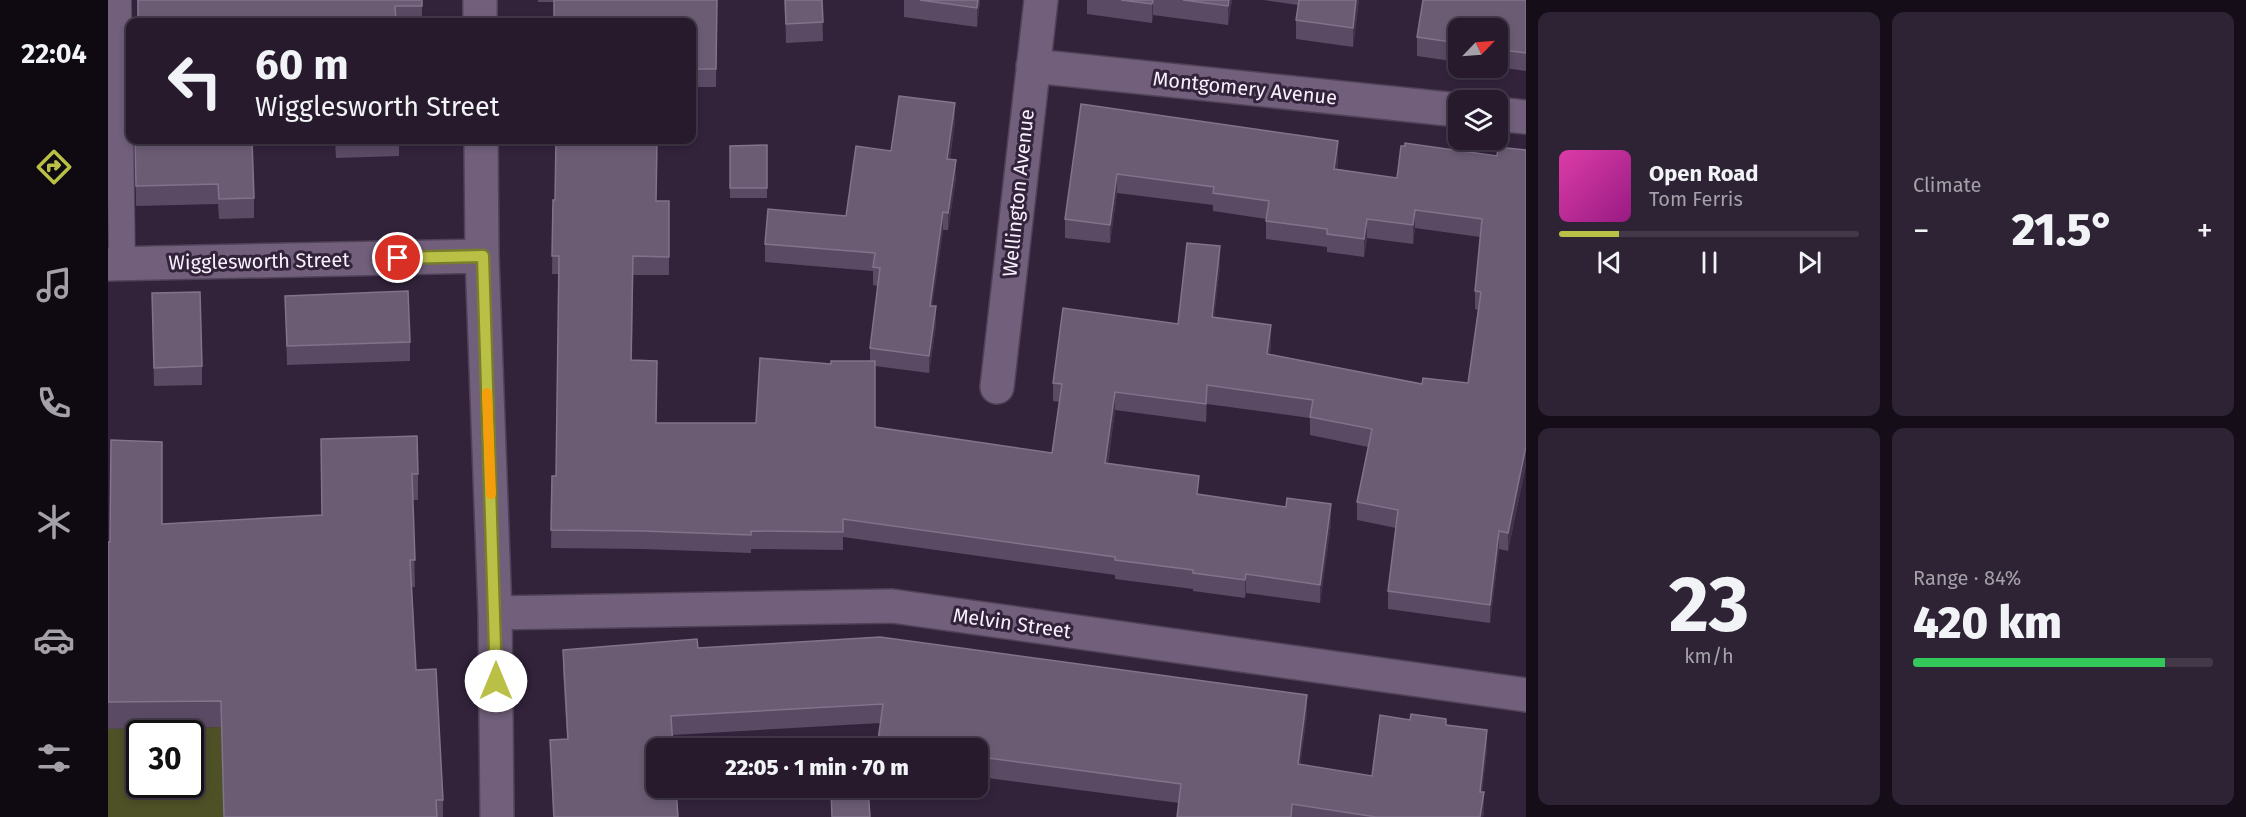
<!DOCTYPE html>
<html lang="en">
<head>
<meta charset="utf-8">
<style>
  :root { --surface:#261a2c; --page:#2e2334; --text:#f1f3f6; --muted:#a4a1a9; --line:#423848; --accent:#bac045 }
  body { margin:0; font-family:"Fira Sans",sans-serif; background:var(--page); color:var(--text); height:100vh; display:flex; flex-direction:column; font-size:22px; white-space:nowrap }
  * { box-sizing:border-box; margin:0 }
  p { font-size:20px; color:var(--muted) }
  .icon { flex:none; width:33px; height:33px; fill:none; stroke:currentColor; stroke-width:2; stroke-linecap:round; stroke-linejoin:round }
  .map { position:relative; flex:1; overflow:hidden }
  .side { display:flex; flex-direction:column; gap:12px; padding:12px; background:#150e18; width:720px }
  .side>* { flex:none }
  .top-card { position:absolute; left:18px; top:18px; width:570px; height:126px; border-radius:12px; box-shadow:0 3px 9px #0003,0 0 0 2px var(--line); background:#261a2c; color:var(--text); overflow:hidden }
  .needle { width:39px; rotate:65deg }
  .buttons { position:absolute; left:1340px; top:18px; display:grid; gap:12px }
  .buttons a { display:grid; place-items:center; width:60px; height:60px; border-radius:12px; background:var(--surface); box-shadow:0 3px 9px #0003,0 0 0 2px var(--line); font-size:30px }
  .speed { position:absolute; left:18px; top:720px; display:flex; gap:12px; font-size:30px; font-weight:700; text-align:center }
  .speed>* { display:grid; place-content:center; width:78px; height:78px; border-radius:50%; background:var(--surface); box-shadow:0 3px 9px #0003,0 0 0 2px var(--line); line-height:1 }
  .speed .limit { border:3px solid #111; border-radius:9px; background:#fff; color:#111 }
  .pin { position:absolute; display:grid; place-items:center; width:51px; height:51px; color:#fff; margin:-26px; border:3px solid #fff; border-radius:50%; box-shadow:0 2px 6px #0007 }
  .me { position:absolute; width:66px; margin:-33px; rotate:0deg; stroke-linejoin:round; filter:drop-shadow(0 0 4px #0008) }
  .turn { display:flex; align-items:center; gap:21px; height:126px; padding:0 30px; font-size:27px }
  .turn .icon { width:78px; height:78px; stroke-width:2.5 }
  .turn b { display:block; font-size:42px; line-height:51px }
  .big { font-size:45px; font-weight:800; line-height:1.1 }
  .side .tile { flex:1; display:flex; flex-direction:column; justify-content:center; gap:9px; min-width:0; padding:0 21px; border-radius:12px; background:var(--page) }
  .side .dial { align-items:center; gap:0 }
  .dial b { font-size:78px; line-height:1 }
  .song { display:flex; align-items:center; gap:18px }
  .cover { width:72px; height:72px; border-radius:9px; background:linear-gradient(135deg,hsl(320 70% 55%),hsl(310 70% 35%)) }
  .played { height:6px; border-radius:3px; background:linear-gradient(90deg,var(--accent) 20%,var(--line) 20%) }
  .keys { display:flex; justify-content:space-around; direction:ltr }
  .heat { display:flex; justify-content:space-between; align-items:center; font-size:33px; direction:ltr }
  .charge { height:9px; border-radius:4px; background:linear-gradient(90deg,#34c759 84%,var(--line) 0) }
  .side .tiles { flex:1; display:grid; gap:12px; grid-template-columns:repeat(2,1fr) }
  .trip { position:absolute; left:538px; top:738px; width:342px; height:60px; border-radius:12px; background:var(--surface); box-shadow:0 3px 9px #0003,0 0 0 2px var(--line); font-weight:800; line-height:60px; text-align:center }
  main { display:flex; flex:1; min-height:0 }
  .tab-bar { display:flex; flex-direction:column; width:108px; justify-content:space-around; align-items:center; background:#0f0a12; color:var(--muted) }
  .tab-bar .icon { width:42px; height:42px }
  .tab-bar .selected { color:var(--accent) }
  .tab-bar b { font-size:27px; color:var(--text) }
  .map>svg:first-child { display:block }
  .green { fill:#4e5126; fill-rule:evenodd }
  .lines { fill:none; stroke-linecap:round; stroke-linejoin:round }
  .lane-casing { stroke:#504257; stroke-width:28 }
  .street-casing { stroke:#504257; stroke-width:36 }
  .lane { stroke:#715f7c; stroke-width:26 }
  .street { stroke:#715f7c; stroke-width:33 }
  .wall { fill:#5a4a64 }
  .shaded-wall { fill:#43334c }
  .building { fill:#6b5c74; stroke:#81738a; stroke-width:1.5 }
  .route-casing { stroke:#797d2d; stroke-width:15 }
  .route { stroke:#bac045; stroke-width:10 }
  .slow { stroke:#f59e0b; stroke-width:10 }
  .labels { text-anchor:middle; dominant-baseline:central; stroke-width:6; stroke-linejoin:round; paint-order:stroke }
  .street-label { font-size:20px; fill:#f9f0fe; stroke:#32233b }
</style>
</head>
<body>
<main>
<nav class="tab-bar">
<b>22:04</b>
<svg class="icon selected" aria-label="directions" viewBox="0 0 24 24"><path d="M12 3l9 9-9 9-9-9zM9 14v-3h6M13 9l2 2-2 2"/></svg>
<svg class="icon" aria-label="music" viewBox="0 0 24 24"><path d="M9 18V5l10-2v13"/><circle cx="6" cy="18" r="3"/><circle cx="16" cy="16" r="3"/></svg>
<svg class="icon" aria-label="phone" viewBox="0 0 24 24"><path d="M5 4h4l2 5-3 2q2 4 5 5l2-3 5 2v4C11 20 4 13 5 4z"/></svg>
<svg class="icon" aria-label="climate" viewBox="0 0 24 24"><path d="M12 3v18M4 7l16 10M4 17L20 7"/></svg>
<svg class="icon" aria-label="car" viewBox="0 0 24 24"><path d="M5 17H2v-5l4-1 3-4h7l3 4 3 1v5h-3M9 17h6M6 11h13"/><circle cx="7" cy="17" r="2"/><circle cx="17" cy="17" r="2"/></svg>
<svg class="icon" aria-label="filters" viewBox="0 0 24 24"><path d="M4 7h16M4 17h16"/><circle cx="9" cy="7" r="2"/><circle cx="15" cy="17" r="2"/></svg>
</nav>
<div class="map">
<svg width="1418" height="817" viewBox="0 0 1418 817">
  <rect width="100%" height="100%" fill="#32233b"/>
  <path class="green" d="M113,727L116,817H0V729ZM32,734H82V784H32Z"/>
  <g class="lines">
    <g class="lane-casing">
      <path id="lane" d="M10,0L14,263"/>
    </g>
    <g class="street-casing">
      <path id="street" d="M372,0V22
        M925,66L1350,110
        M1389,114L1418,117
        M373,140L374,256L387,613L389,817
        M0,264L374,256
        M889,387L933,0
        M387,613L784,606L1418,695"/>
    </g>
    <use href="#lane" class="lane"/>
    <use href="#street" class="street"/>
  </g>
  <path class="wall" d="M29,0H314V22H30Z
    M430,0H609L608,87H584V22L446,2H430Z
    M677,0H714L715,41L678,43Z
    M796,0H872L869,27L796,17Z
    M979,0H1124L1120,25L1045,15L1044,23L979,14Z
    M1155,0H1251L1245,47L1188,39V20L1190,5Z
    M1418,0V71L1389,67V28H1350V62L1309,56V37Z
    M973,104L1230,159L1229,170L1289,178L1389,156L1418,150V465L1400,551L1391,549L1382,623L1280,609V591L1288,528L1249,520V502L1260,447L1202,435V418L1099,404L1098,422L1007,410L1000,464L1091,495L1223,523L1212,603L1138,593L1137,598L1085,591V589L1007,579V575L735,537V550L643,549V553L535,549L443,548L444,476H448L451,274H444L445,200L561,201V275H525L524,360L548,423H648L723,364L762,361V348L770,286L765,285V271L657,262V244L738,216L783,151L847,121L842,159L848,178L840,230H835L824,306L828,324L821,373L767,366V427L944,453L951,402L945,401V383L1070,324L1112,265L1106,317L1163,343L1162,354L1314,384L1360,383L1370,310L1367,309V291L1372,237L1307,228L1305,244L1259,238L1256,257L1219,252V247L1158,239V219L1105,211V205L1009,193L1002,243L957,238V219Z
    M27,140L146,198V218L111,219L110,204L28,206Z
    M227,140H291V156L228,158Z
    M659,145V198H622V146Z
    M44,293L94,366V385L46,386Z
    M177,296L302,342V361L179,365Z
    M213,439L310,474V500H305L307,587H304L308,670L335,800V817H116L113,727L0,729V542L54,524L214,515Z
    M590,648L1199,714L1192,765L1264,776L1338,725L1379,749L1374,792L1376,812L1375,817H1069L1071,803L880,778L879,786L870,785V748L772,723L565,735L570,817H445L442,740L459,739L455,669V650Z"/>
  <path class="shaded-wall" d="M870,0H872L869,27V8Z
    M1045,0V15L1044,23V4Z
    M1121,0H1124L1120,25V6Z
    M1248,0H1251L1245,47V28Z
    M847,103V121L839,177V159Z
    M1230,141V159L1226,188V169Z
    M848,160V178L840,230V213Z
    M1009,174V193L1002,243V225Z
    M1307,210V228L1305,244V225Z
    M835,212V230L822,323V306Z
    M1259,219V238L1256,257V239Z
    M1112,246V265L1104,336V317Z
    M828,306V324L821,373V356Z
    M1163,325V343L1159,372V354Z
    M1099,385V404L1098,422V404Z
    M1007,392V410L997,482V463Z
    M1418,446V465L1400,551V533Z
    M1223,504V523L1212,603V585Z
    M1391,531V549L1382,623V605Z
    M1138,574V593L1137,598V580Z
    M1199,695V714L1190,784V764Z
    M1379,730V749L1372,811V792Z
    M880,758V778L879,786V767Z
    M1376,792V812L1375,817H1372Z"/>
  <path class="building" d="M30,0H314V6H287L288,22H30Z
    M446,0H609L608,69H584V22H446Z
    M677,0H714L715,22L678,24Z
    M812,0H870L869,8Z
    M1013,0H1045L1044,4Z
    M1075,0H1121L1120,6Z
    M1191,0H1248L1245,28L1188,20Z
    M1315,0H1418V53L1389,49V28H1350V43L1309,37Z
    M791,96L847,103L839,159L848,160L840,213L835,212L822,306H828L821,356L762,348L772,268L765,267L767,253L657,244L660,209L738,216L748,146L783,151Z
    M973,104L1230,141L1226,169L1289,178L1293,146H1297V143L1389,156L1390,147L1418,150V446L1400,533L1391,531L1382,605L1280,591L1290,510L1249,502L1264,429L1202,417L1205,400L1099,385L1098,404L1007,392L997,463L1091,476L1089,494L1178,507L1179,498L1223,504L1212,585L1138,574L1137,580L1085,573V570L1007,560V557L735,519V532L643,531V535L535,531L443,530L444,476H448L451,256H444L445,200H447L448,140H549L548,201H561V257L525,256L523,360L549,361L548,423H648L652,358L723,364V361H767V427L944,453L954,384L945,383L955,308L1070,324L1079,243L1112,246L1104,317L1163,325L1159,354L1314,384L1315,378L1360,383L1373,292L1367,291L1374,219L1307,210L1305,225L1259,219L1256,239L1219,234V229L1158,221L1161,201L1105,193L1106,187L1009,174L1002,225L957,219Z
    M27,140H144L146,198L111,199L110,184L28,186Z
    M659,145V188H622V146Z
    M300,291L302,342L179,346L177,296Z
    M92,292L94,366L46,368L44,293Z
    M309,436L310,474H304L307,560H302L308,670L328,669L335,800H328L329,817H116L113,701L0,702V542H2L3,440L54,442V524L214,515L213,439Z
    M772,637L1199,695L1190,764L1264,776L1272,715L1302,720L1303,714L1338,719V725L1379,730L1372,792H1376L1372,817H1268L1184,804L1183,817H1069L1073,784L880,758L879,767L870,765V748H769L775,704L563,716L565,748H549V788H568L570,817H446L442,740L460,739L455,650L589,639L590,648Z
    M760,788L762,817H724L723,790Z"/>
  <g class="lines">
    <g class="route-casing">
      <path id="route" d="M290,258L375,256L388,681"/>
    </g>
    <use href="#route" class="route"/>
    <path class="slow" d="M379,393L383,494"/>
  </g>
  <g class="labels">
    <g class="street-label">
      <text transform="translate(1137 88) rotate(6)">Montgomery Avenue</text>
      <text transform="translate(910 193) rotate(-84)">Wellington Avenue</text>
      <text transform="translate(151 261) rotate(-1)">Wigglesworth Street</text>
      <text transform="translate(904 623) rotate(8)">Melvin Street</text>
    </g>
  </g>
</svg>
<div class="buttons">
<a><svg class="needle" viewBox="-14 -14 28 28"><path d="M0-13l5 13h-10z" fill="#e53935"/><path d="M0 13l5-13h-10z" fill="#a4a1a9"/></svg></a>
<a><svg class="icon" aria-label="layers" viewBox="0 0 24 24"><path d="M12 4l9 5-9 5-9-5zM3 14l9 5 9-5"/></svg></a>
</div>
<div class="speed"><div class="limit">30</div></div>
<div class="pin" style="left:290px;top:258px;background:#d93025"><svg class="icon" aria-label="arrive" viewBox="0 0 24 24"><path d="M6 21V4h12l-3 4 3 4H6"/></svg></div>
<svg class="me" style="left:388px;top:681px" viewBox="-20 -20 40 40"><circle r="19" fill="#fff"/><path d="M0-13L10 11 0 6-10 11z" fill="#bac045"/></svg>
<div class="trip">22:05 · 1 min · 70 m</div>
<div class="top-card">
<div class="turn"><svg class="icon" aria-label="left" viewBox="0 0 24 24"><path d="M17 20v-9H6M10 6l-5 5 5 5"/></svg><div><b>60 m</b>Wigglesworth Street</div></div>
</div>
</div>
<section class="side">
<div class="tiles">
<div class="tile">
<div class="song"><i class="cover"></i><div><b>Open Road</b><p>Tom Ferris</p></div></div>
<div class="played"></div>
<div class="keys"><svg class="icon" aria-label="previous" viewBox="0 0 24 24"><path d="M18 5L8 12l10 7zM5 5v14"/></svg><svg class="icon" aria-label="pause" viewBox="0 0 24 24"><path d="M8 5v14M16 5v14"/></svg><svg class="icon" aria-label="next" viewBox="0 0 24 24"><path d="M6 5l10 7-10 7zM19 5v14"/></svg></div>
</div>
<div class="tile"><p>Climate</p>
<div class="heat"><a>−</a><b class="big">21.5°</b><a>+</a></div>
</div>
<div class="tile dial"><b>23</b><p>km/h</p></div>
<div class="tile"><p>Range · 84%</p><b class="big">420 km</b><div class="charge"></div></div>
</div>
</section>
</main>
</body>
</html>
